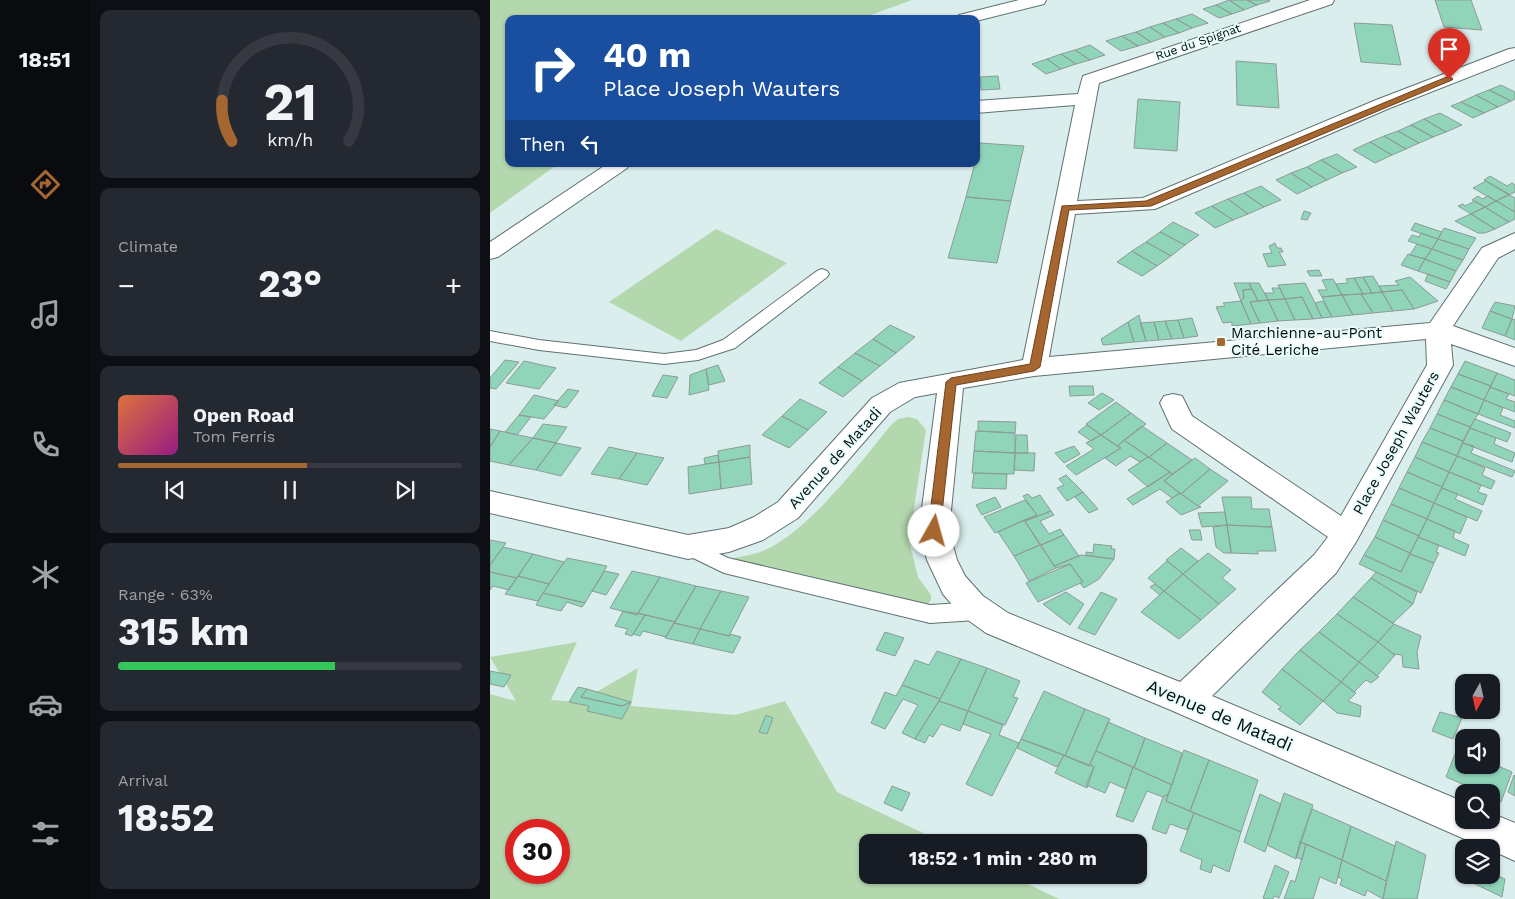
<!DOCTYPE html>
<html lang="en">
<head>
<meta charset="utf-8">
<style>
  :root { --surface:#171b24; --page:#242831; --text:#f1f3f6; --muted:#9ea1a6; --line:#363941; --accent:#a6662f }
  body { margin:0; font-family:"Work Sans",sans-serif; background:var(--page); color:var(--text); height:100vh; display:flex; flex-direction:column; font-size:19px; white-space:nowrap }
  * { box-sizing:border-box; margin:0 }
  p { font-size:16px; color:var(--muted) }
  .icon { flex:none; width:28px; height:28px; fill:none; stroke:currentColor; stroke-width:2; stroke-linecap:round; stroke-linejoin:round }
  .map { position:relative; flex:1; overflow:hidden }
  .panel { display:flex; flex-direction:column; gap:10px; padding:10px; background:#0d0f14; width:400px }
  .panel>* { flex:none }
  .banner { position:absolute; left:15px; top:15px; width:475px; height:152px; border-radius:10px; box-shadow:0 1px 4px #0004; background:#1a4fa0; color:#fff; overflow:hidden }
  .needle { width:32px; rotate:188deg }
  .fabs { position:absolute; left:965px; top:674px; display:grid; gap:10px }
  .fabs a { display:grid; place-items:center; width:45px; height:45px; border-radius:10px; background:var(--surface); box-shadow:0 1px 4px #0004; font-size:25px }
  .speed { position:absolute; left:15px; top:819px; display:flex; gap:10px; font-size:25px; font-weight:700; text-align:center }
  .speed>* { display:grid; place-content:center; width:65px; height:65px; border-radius:50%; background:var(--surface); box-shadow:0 1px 4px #0004; line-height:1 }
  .speed .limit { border:8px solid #d22; background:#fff; color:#111 }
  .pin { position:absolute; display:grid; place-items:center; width:42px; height:42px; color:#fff; margin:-51px -21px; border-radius:50% 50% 50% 0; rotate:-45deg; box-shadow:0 0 5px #0007 }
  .pin .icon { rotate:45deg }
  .me { position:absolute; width:55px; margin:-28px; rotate:7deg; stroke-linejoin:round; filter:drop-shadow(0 0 4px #0008) }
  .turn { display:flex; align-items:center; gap:18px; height:105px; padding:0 15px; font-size:22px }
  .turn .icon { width:65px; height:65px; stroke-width:2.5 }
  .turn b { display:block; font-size:35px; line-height:42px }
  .then { display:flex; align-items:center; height:48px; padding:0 15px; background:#0003; gap:10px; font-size:19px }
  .big { font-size:38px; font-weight:700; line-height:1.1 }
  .panel .widget { flex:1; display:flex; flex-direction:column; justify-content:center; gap:8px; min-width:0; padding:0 18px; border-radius:10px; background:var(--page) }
  .panel .dial { align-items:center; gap:0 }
  .dial svg { height:130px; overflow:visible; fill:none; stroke:var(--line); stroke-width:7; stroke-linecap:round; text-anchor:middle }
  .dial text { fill:var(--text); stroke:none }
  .song { display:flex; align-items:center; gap:15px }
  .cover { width:60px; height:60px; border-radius:8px; background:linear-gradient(135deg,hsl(20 70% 55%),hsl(310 70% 35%)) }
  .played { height:5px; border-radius:2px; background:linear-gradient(90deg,var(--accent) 55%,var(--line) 55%) }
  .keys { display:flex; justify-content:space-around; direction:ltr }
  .heat { display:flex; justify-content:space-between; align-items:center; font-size:28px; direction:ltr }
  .charge { height:8px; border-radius:4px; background:linear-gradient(90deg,#34c759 63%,var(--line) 0) }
  .trip { position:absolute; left:369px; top:834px; width:288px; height:50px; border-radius:10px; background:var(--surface); box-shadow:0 1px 4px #0004; font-weight:700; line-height:50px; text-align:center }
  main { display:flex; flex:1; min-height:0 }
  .menu { display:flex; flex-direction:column; width:90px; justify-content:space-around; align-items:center; background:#090b0e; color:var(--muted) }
  .menu .icon { width:35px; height:35px }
  .menu .on { color:var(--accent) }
  .menu b { font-size:22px; color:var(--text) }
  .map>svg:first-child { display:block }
  .green { fill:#b4d8ae; fill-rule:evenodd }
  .building { fill:#90d4ba; stroke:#8c9c95 }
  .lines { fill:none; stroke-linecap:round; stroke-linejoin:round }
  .lane-casing { stroke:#5f7170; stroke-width:2 }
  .street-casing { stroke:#5f7170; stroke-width:2 }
  .lane { fill:#fff; fill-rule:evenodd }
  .street { fill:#fff; fill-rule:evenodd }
  .route { fill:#a6662f; stroke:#6c421f }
  .poi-dot { fill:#a6662f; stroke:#e8fcfb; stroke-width:2 }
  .labels { text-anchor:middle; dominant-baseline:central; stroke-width:4; stroke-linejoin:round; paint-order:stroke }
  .far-street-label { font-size:12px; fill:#070d0d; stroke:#e8fcfb }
  .poi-label { font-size:15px; fill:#070d0d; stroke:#e8fcfb; text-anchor:start }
  .street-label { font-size:15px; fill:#070d0d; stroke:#e8fcfb }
  .near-street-label { font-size:18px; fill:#070d0d; stroke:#e8fcfb }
</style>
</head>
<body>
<main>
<nav class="menu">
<b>18:51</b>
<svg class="icon on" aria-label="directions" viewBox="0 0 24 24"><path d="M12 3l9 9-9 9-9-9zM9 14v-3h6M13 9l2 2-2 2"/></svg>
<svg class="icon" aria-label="music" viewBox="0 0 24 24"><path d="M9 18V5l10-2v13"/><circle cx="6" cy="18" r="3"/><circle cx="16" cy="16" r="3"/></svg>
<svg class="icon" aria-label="phone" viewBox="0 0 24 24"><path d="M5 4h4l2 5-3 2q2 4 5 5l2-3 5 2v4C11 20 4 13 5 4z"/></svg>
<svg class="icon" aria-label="climate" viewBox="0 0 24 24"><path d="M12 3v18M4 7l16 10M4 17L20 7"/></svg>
<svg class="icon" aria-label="car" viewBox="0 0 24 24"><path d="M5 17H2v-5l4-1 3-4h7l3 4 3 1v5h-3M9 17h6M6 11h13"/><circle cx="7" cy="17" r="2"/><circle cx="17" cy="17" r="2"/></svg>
<svg class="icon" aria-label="filters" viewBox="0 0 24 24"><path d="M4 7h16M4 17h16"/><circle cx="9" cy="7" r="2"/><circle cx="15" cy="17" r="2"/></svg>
</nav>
<section class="panel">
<div class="widget dial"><svg viewBox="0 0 100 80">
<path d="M14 69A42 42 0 1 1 86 69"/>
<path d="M14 69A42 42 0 0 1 8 44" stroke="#a6662f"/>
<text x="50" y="56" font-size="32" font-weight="700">21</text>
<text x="50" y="72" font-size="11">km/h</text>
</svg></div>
<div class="widget"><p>Climate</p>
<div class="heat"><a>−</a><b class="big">23°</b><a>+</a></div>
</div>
<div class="widget">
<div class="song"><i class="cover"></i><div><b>Open Road</b><p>Tom Ferris</p></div></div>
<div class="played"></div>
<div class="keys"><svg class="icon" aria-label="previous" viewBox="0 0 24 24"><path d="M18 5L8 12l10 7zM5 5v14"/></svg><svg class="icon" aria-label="pause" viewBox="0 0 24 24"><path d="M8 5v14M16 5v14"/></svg><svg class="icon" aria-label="next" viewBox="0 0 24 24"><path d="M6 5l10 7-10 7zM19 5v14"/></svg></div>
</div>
<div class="widget"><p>Range · 63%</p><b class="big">315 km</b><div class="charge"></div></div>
<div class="widget"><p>Arrival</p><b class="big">18:52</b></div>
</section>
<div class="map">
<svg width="1025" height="899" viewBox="0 0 1025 899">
  <rect width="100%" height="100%" fill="#dbeeee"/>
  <path class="green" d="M0,0H422L370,19H19V164H68L0,213Z
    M226,229L297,263L191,341L119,302Z
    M418,417L427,419L436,430L419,541L428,577L441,595V600L437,605L240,559C252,556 266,555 277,549C320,529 371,462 401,425L408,419Z
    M87,642L61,700L89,702L148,668L141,706L245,715L295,701L347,792L452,842H378V875H519L569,899H0V694L26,701L0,657ZM26,830H69V872H26Z"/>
  <path class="building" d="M739,0H757L767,5L754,10Z
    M739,0L754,10L742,14L726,5Z
    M757,0H778L780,1L767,5Z
    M945,0H981L992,30L954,27Z
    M726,5L742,14L729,18L713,9Z
    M702,14L718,23L702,28L686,19Z
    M686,19L702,28L689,33L673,23Z
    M673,23L689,33L675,37L660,27Z
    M864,23L902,25L911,65L871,62Z
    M660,27L675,37L661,42L646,32Z
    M646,32L661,42L648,46L632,36Z
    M632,36L633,37L648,46L631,51L616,41Z
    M600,45L615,55L600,60L585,50Z
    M585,50L600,60L586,64L571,54Z
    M571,54L586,64L571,69L557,59Z
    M557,59L571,69L556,74L542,64Z
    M746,61L786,64L789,108L747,105Z
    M508,76L510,89L491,90L490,77Z
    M1011,85L1025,92V99L1021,101L999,90Z
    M999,90L1021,101L1008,107L986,95Z
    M986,95L1008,107L994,113L971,102Z
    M648,99L690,102L687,151L644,148Z
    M971,102L994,113L983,118L961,106Z
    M950,113L972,125L956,132L934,119Z
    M934,119L956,132L943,137L921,125Z
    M921,125L943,137L929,143L908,131Z
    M908,131L929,143L916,149L894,136Z
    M894,136L916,149L902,155L880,142Z
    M880,142L902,155L885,163L863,150Z
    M490,143L534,146L521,201L476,197Z
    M847,154L867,167L852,173L831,160Z
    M831,160L852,173L837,180L817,167Z
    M817,167L837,180L822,187L801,173Z
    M801,173L822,187L807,194L786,180Z
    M1000,176L1017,186L1022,183L1025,185V192L1019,195L994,180Z
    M996,181L1010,189L1019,194L1006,201L983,188Z
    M771,186L791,200L774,207L754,193Z
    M754,193L774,207L758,214L738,199Z
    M1019,195L1025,198V212L1006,201Z
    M988,196L992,199L998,196L1006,201L995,207L982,200Z
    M476,197L521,201L507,263L458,258Z
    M738,199L758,214L743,220L722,206Z
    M985,201L995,207L981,214L968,206L973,204L975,206Z
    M1006,201L1025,212V219L1019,222L995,207Z
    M722,206L743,220L725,228L705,213Z
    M995,207L1019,222L1005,229L981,214Z
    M814,211L821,213L817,220L811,219Z
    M981,214L1005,229L995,233H988L965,221Z
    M683,222L709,235L695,245L670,232Z
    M925,223L952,232L948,239L921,230Z
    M954,228L986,238L979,249L948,239Z
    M670,232L695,245L681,256L656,242Z
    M931,233L948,239L942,249L918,241L922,235L929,237Z
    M948,239L979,249L973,260L942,249Z
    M656,242L681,256L667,266L642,251Z
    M785,243L787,248H791L793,252H789L796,265L778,267L773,254L782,253L779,246Z
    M927,244L942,249L935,259L920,255Z
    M942,249L973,260L966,271L935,259Z
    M642,251L667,266L652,276L627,262Z
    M918,254L935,259L928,271L911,265Z
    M935,259L966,271L960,282L928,271Z
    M829,270L832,276H820L817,271Z
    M938,274L960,282L956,289L935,281Z
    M883,276L889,286L892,292L882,293L873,277Z
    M873,277L882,293L873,294L864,278Z
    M920,277L948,301L924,309L912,290L892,292L889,286L909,285L905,281Z
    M864,278L873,294L852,295L846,284L858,283L856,279Z
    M843,279L852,295L832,297L828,290H837L832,280Z
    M744,283H759L762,289L753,290L754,298L751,301Z
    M759,283H769L778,300L768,301Z
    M815,283L825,303L832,318L823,319L812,297L795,299L788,285Z
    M782,288H790L795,299L778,300L775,293H784Z
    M762,289L768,301L760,302L770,323L761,324L751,301L754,298L753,290Z
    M912,290L924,309L903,311L892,292Z
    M892,292L903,311L883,313L871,294Z
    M871,294L883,313L863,315L852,295Z
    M852,295L863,315L842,317L832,297Z
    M812,297L823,319L805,320L795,299Z
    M795,299L805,320L788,321L778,300Z
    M778,300L788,321L770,323L760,302Z
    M751,301L761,324L742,326V322L733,323L726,307L735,306L733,303Z
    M833,301L842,317L832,318L825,303Z
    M1005,302L1025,306L1022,319L1000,311Z
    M1000,311L1022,319L1015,336L992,328Z
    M649,315L656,341L644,342L638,322Z
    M702,318L708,336L694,338L688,320Z
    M1022,319L1025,320V340L1015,336Z
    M688,320L694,338L682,339L675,321Z
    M675,321L682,339L669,340L664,322Z
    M638,322L644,342L613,345L611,339Z
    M664,322L669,340L656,341L650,323Z
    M400,325L425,337L406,353L383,339Z
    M383,339L406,353L390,366L365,353Z
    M365,353L390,366L372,381L348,367Z
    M15,360L29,362L6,389L0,388V378Z
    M34,361L66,368L49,389L16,383Z
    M975,361L1007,373L1001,386L968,374Z
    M228,365L235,381L219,385L216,369Z
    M348,367L372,381L353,397L329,383Z
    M216,369L219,390L199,395L200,375Z
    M1007,373L1025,380V396L1000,387Z
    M968,374L1001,386L994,400L961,387Z
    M173,375L188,377L177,398L162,396Z
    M579,386H603L604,395L580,396Z
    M961,387L994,400L988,414L954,400Z
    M1000,387L1019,394L1016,399L1025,402V412L994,400Z
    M78,389L89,391L76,408L64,405Z
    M612,393L624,400L609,410L598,403Z
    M44,395L69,401L54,419L29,415Z
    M310,399L337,412L318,430L292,416Z
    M954,400L988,414L980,427L947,414Z
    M994,400L1013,408L1010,415L1025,421V428L988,414Z
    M626,402L641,413L611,435L596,424Z
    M641,413L656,424L627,446L611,435Z
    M947,414L980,427L973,441L940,428Z
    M29,415L41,417L27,435L15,432Z
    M292,416L318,430L299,448L272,435Z
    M985,419L1021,433L1017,442L980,428Z
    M488,421L526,422L525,433L488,431Z
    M53,424L77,427L66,443L43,438Z
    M597,425L611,435L601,441L588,432Z
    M652,426L677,443L659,457L634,440Z
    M940,428L973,441L967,456L932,442Z
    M980,428L1006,438L1004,444L1025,453L1022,462L973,443Z
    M0,429L10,431L0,447Z
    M10,431L43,438L19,465L0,461V447Z
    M486,431L525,433V453L484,451Z
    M526,435H537L538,453H525Z
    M611,435L631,448L586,475L576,466L604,449L596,443Z
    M43,438L66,443L46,470L19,465Z
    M634,440L658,457L650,462L640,456L626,466L615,458L631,448L627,446Z
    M932,442L967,456L959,472L925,457Z
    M66,443L91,448L71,476L46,470Z
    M677,443L702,460L682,474L659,457Z
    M973,443L984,446L981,453L1025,471L1022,477L967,456Z
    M260,445V457L229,462L228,451Z
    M584,446L590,454L574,463L565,453Z
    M119,447L147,453L129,479L101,474Z
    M484,451L525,453L524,474L482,473Z
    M147,453L174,458L157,485L129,479Z
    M525,453H545L544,471L524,470Z
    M228,455L229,462L215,464L214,458Z
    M967,456L995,468L992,475L1005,481L1001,489L959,472Z
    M260,457L262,484L231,489L229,462Z
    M658,457L680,472L658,487L638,470Z
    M925,457L959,472L952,487L917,472Z
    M705,458L720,469L691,494L674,481Z
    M229,462L231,489L199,494L198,467Z
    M720,469L738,481L708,506L691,494Z
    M680,472L682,474L674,481L690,493L682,498L670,489L643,505L637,499Z
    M917,472L952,487L944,503L909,488Z
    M959,472L991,485L988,492L997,495L993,505L952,488Z
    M484,473L517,474L516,489L482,488Z
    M576,475L593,492L577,501L567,488L574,485L569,479Z
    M909,488L944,503L937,519L901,504Z
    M952,488L968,494L965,499L992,511L987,521L944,503Z
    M593,492L608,509L599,513L585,497Z
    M690,493L708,506L711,507L691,515L676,502Z
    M538,494L542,498L550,495L561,511L535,521L534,520L547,515L533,496Z
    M505,497L511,507L492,515L486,505Z
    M732,497H761L762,509H779L782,527L737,525Z
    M535,500L547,515L505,533L494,517Z
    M944,503L977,517L970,534L937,519Z
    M901,504L937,519L929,536L893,520Z
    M561,511L564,515L550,521L559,534L570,529L574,535L551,545L535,521Z
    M735,512L737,525L712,527L708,513Z
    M937,519L965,531L963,538L979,545L975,556L928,537Z
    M534,520L550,545L524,556L508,532Z
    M893,520L929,536L920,553L885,537Z
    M737,525L782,527L786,551H768V554L741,553Z
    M737,525L741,550V553H734L726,547L723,527Z
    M699,530H710L712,540H702Z
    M574,535L589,556L564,566L551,545Z
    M885,537L920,553L911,572L874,555Z
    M928,537L949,545L946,552L949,553L944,563L920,554Z
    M0,540L16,543L0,565Z
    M604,544L622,546L621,549H625L624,559L596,555V552L603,553Z
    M550,545L566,568L539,581L524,556Z
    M13,547L43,554L27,578L0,572V565Z
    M691,548L708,561L693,574L676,560Z
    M718,553L741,570L732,578L746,589L729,604L693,574Z
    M43,554L74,562L59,584L28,576Z
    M920,554L944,563L931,593L869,564L874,555L911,572Z
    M591,555L624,559L609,579L594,588L590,583L593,582L580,564L566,568L564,566Z
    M77,558L117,566L95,603L53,593Z
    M677,561L693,574L674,591L658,578Z
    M580,564L593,582L548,602L536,583Z
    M115,571L129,574L116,595L102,591Z
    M142,571L170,577L147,615L120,608Z
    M0,572L27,578L19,590L3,586L0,590Z
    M886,572L927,592L923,604L881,578Z
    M693,574L729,604L711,620L674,591Z
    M28,576L59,584L48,601L15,594Z
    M170,577L206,586L185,622L148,613Z
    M881,578L923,604L903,623L863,597Z
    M665,584L674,591L670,595L660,587Z
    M206,586L231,591L210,629L184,623Z
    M231,591L259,597L239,636L210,629Z
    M674,591L711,620L689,639L651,612Z
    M576,592L594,604L580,625L553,604Z
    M611,592L627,599L605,635L588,628Z
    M53,593L95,603L92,607L77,602L71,611L46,605Z
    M863,597L904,624L888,642L847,614Z
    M133,611L155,615L142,636L135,634L138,629L125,626Z
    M847,614L888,642L869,662L829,632Z
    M155,615L185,622L176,637L153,631L150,636L143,634Z
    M184,623L210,629L203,644L175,638Z
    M904,624L931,636L927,652L929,669L913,667L912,655L903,654L888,642Z
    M210,629L239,636L240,634L251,637L243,653L203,644Z
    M395,632L414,638L405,656L386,650Z
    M829,632L869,662L851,682L810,650Z
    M888,642L905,655L887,676L869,662Z
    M810,650L851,682L833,701L792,669Z
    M447,651L471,659L450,699L412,685L425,660L439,665Z
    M471,659L497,668L478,711L449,701Z
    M869,662L889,677L881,683L876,680L864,692L851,682Z
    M497,668L530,681L523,697L528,698L515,725L478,711Z
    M792,669L833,701L810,725L788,709L791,707L772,692Z
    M0,671L21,675L14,687L0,684Z
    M851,682L866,693L858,701L871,706L870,717L847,713L833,701Z
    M412,685L450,699L425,739L412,733L428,705L413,699L395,729L381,723L395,692L406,696Z
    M88,687L97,689L91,697L132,706L141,702L132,719L97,711L99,706L79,702Z
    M97,689L141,702L132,706L91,697Z
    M554,691L595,709L575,756L531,739Z
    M449,701L478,711L470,731L451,724L443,737L439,735L435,743L425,739Z
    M595,709L620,719L599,766L575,756Z
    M478,711L513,725L509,735L529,743L502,796L476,784L501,734L473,724Z
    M950,712L972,718L963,739L942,731Z
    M276,715L283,718L277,734L269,732Z
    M618,722L655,738L644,768L606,751Z
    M655,738L692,753L682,785L644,768Z
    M531,739L551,746L574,755L567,767L527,748Z
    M967,749L974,752V765L1001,763L1022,772L1011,802L1001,797V792H991L956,777Z
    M694,750L719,760L700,811L676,801Z
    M606,751L643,767L636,789L620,782L615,793L596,785L604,767L600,764Z
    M574,755L604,767L597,788L565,773Z
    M719,760L768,780L751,832L700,811Z
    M643,767L682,785L678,794L673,797L657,791L643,822L626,816Z
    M1024,775L1025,776V796L1018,792Z
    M402,786L420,793L412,811L394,803Z
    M794,793L823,805L806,859L777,845Z
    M678,794L676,801L704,813L697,830L680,824L676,834L662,829L673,797Z
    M770,794L791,804L775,852L754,842Z
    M822,809L861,826L852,860L810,842Z
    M704,813L751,832L739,872L723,865L721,873L710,869L712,860L690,851Z
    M861,826L905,846L896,881L852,860Z
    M906,841L936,855L927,899H893Z
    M810,842L816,844L812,860L806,857Z
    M816,844L852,860L846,884L830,877L823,899H794L801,880L805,882Z
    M852,860L896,881L893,899L877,890L875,896L850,885L852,879L848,877Z
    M785,865L799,872L789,898L784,896L783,899H776L773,898Z
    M1001,873L1015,879L1012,897L979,881L980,875H1001Z"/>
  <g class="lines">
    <g class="lane-casing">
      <path id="lane" d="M332,269L337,271L339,274L337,277L245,348L208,360L174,364L49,350L0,341V331L49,340L174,354L206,350L233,340L327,271Z
        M198,539L238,558L440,605L487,602L494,605L497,611L494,617L487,620L440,623L234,573L191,552L188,547L191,542Z"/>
    </g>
    <g class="street-casing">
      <path id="street" d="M529,0H556L554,4L486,21V19H467L469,15Z
        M820,0H844L842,4L609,83L587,201L653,198L886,100L1019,49L1025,48V59L900,108L665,209L585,214L559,357L940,323L992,248L1025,233V249L1008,258L963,326L1025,348V366L961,344L963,365L866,542L846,573L722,696L974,802V820H1001V813L1025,823V861L1001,850V848H995L683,711L496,633L471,615L453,594L437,560L429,531L447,393L425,397L400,412L308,518L273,540L239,552L198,559L0,513V491L198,535L239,528L264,517L288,502L382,398L409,383L533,360L585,105L486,113V101L588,94L593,76ZM936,339L937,365L851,516L702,416L692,396L683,394L674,396L670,403L682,429L838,537L824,555L690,682L518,613L493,596L475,576L467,560L459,531L473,388L544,376Z
        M117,164H140L137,168L8,257L0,259V242Z"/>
    </g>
    <use href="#lane" class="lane"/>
    <use href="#street" class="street"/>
  </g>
  <path class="route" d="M959,76L963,79L962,80L661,206L579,210L550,367L544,371L466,385L450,531L448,535H440L438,531L456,382L461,378L540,364L572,206L656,201Z"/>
  <rect class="poi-dot" x="726" y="337" width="10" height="10" rx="2.5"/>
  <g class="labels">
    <g class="far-street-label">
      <text transform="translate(708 42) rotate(-19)">Rue du Spignat</text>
    </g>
    <g class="poi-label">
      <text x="741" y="333">Marchienne-au-Pont<tspan x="741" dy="17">Cité Leriche</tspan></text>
    </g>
    <g class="street-label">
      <text transform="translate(906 443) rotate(-61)">Place Joseph Wauters</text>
      <text transform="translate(345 458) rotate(-48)">Avenue de Matadi</text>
    </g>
    <g class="near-street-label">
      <text transform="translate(730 715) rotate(23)">Avenue de Matadi</text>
    </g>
  </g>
</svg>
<div class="fabs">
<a><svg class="needle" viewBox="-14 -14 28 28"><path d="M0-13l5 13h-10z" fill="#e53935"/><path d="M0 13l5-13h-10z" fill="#9ea1a6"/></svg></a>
<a><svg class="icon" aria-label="sound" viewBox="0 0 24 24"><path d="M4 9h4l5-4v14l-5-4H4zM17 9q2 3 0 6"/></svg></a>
<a><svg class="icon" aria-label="search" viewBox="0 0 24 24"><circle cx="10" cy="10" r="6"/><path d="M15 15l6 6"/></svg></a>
<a><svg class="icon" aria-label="layers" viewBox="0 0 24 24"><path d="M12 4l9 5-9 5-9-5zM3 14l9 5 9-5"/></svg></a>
</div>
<div class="speed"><div class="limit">30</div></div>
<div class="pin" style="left:959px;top:79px;background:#d93025"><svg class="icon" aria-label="arrive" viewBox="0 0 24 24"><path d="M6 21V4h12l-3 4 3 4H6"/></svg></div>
<svg class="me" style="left:444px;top:531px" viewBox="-20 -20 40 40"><circle r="19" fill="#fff"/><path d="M0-13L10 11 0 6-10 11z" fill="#a6662f"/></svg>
<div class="trip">18:52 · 1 min · 280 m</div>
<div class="banner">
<div class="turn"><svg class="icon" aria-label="right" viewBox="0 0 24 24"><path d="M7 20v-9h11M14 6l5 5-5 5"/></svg><div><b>40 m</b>Place Joseph Wauters</div></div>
<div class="then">Then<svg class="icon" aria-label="left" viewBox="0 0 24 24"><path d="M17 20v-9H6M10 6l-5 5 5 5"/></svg></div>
</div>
</div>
</main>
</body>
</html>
